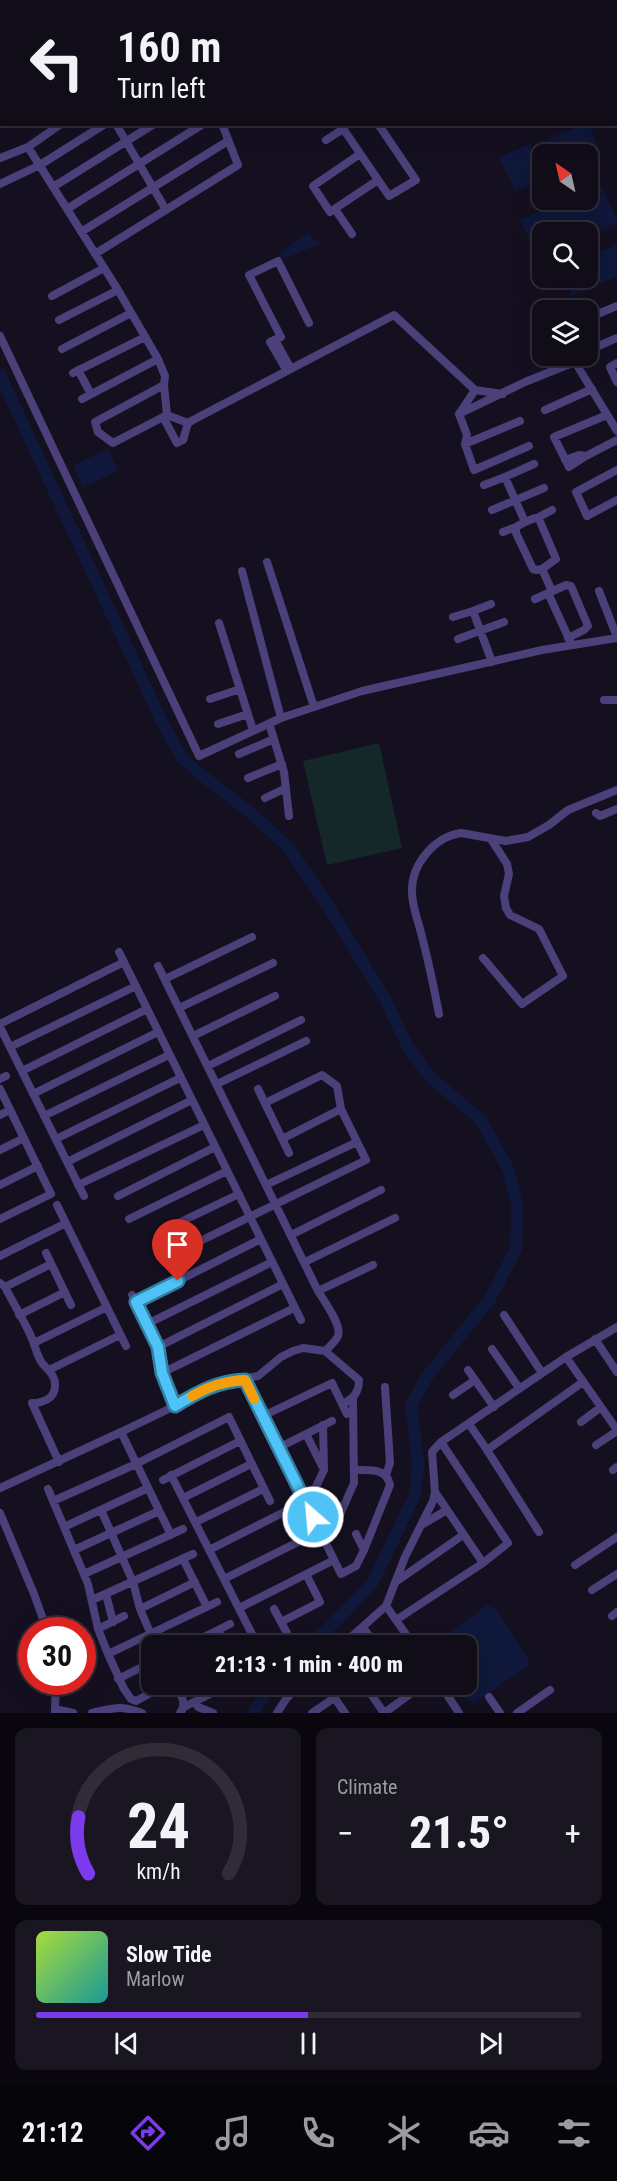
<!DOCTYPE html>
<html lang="en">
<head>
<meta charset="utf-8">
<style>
  :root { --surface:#100c18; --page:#191521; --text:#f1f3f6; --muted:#9c9ba2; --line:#302c37; --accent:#7c3aed }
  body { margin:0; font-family:"Roboto Condensed",sans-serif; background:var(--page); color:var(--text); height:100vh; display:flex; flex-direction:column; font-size:22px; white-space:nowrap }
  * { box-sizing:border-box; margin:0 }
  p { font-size:20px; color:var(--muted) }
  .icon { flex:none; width:33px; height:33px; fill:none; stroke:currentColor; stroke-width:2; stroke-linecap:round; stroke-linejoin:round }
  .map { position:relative; height:1713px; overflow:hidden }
  .side { display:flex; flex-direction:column; gap:15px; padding:15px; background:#09070d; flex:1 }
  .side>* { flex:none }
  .hud { position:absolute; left:0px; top:0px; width:618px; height:126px; box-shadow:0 6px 24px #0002,0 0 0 2px var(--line); background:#100c18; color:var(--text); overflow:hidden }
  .needle { width:39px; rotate:326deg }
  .fabs { position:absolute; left:532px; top:144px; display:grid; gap:12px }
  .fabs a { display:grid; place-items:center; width:66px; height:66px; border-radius:12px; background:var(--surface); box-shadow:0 6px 24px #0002,0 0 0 2px var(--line); font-size:30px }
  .speed { position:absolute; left:18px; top:1617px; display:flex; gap:12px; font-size:30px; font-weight:700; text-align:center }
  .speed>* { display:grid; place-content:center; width:78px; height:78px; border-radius:50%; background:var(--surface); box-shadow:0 6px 24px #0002,0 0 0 2px var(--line); line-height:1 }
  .speed .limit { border:9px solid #d22; background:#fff; color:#111 }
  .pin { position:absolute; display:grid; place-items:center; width:51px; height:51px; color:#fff; margin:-62px -26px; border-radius:50% 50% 50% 0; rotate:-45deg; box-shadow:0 0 6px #0007 }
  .pin .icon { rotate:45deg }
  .me { position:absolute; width:66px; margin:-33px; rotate:333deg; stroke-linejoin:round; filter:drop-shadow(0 0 4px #0008) }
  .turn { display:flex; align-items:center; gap:21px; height:126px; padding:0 18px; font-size:27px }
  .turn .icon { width:78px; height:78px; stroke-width:2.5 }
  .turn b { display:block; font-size:42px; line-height:51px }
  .big { font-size:45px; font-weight:800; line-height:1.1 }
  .side .tile { flex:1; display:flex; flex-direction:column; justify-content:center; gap:9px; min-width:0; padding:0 21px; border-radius:12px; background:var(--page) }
  .side .dial { align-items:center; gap:0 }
  .dial svg { height:156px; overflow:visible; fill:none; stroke:var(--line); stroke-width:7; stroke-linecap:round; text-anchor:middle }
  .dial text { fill:var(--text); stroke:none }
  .song { display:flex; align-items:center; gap:18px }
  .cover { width:72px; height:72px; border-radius:9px; background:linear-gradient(135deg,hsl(80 70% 55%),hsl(180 70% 35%)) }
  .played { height:6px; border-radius:3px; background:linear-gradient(90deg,var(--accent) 50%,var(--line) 50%) }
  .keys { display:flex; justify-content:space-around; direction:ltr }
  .heat { display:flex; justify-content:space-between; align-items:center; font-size:33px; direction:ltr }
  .side .tiles { flex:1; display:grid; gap:15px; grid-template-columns:1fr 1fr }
  .tile:last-child { grid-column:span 2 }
  .trip { position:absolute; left:141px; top:1635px; width:336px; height:60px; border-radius:12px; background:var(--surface); box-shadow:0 6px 24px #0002,0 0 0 2px var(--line); font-weight:800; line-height:60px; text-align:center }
  .tab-bar { display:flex; height:96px; justify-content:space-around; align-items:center; background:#06050a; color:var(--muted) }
  .tab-bar .icon { width:42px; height:42px }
  .tab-bar .active { color:var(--accent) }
  .tab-bar b { font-size:27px; color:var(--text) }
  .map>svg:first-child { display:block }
  .green { fill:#142729 }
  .water { fill:#0f183a }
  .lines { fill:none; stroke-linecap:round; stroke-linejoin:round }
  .river { stroke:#0f183a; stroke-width:12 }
  .minor { stroke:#4b407a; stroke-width:8 }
  .route-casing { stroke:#337fa1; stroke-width:15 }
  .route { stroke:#4fc3f7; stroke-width:10 }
  .slow { stroke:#f59e0b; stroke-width:10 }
</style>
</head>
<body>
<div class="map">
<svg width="617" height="1713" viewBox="0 0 617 1713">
  <rect width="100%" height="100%" fill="#151020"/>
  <path class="green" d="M379,743L402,848L327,865L303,761Z"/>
  <path class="water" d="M582,125H593L595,127L591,131L601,153L599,156L588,161V154H547L541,142Z
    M530,144L543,172V178L515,191L499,157Z
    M599,183L617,219V223L588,237V232H543V258L539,259L520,220L564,200H588V188Z
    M307,233L320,244L283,259L280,254Z
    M617,244V276L572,296L564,278H588V258Z
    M108,449L118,471L83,487L73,465Z
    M487,1605L497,1610L529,1660L528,1666L474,1703L467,1700L455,1685L466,1684V1646H431Z"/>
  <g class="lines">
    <path class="river" d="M0,375L163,724L182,758L204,777L251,813L288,847L327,904L385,999L408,1047L429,1076L481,1120L508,1169L517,1205L516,1249L490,1299L426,1378L411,1405L418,1463L415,1495L372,1584L311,1646
      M254,1713L269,1684"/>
    <path class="minor" d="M296,0L297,2
      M333,0L334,2
      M369,0L370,2
      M410,0L411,2
      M516,2L519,0
      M116,124L166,210
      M340,124L389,196L416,180L378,124
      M326,140L343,129
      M28,147L118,290L158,359L165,376L164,385L95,422L98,432L113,443L167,415L188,423L193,420L394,315L475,390L503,394
      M360,154L313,186L330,212L378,180
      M0,158L28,147L61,124
      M0,184L40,165L105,124
      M53,187L154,124
      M67,209L203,124
      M335,209L352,234
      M81,232L228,141
      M95,254L238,165L222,124
      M52,296L104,268
      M588,318L617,306
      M59,320L118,290
      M0,336L199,756L281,718L362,691L542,650L617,638
      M275,340L291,369
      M62,349L131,313
      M588,353L596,347L617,338
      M575,362L617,431
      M617,363L610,367L617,382
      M78,370L91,394
      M287,371L270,342L281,337L249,275L278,261L309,323
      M73,373L145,337
      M164,385L167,415
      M82,399L158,359
      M545,410L592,389
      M459,414L475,390
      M163,417L177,443L183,440L188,423
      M465,444L520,421
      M529,446L474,470L465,444L467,435L459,414L525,382L575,362L584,356
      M586,456L569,467L554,437L607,415
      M565,460L579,455L586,456L617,440
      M617,470L576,492L587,516L617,500
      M505,477L534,464
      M484,485L505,477L525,522L516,527V533L533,569L537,570L542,569L552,591
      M492,510L544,488
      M537,518L552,510
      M525,522L535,518L539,519L556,559L542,569
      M503,532L516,527
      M267,562L314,707
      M242,571L281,718
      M599,591L617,637
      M548,593L570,641
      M535,599L566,585L571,586L588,626L584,630L568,638
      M473,611L491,604
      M453,617L473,611L492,662
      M219,623L253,730
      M458,639L504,622
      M210,699L240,689
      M604,700H617
      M269,723L284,772L289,816
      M218,724L248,714
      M239,754L274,739
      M248,778L282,764
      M265,798L286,788
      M596,813L600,816L617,809
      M119,952L301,1320
      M483,958L522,1004L563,976L539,929L510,915L506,908L504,896L509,874L507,864L491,839
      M158,966L318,1291C324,1301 342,1325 338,1336C335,1342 329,1347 325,1351L303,1348L293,1351L281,1357L258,1376L216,1384L175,1406
      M165,979L252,937
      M179,1008L273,963
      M439,1014C434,988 429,963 422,937C419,922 412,908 412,892C411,865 434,837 461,833L506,841L528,837L549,825L568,810L617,790
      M0,1024L124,962
      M0,1027L84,1196
      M193,1036L275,996
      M10,1047L136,986
      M208,1066L301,1020
      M22,1071L147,1009
      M0,1079L6,1076
      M217,1084L306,1041
      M0,1089L51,1194L0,1219
      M258,1089L289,1153
      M33,1094L158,1032
      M0,1115L10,1110
      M44,1116L169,1055
      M56,1139L180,1078
      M282,1139L341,1109
      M0,1150L24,1138
      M67,1162L192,1100
      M0,1185L38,1166
      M78,1185L204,1125
      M266,1185L357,1142
      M118,1196L215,1147
      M57,1205L126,1346
      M129,1219L227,1171
      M172,1226L239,1194
      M291,1235L381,1190
      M184,1249L366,1160L341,1109L337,1086L322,1075L265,1103
      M46,1253L71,1305
      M0,1256L66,1223
      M305,1262L395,1218
      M0,1283L5,1287C14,1305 26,1323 33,1341C36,1349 37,1356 42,1363C48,1370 56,1376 55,1386C55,1399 42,1403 32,1403L59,1462
      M5,1287L51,1264
      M318,1291L373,1265
      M132,1295L158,1347L162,1373L175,1406L121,1432L171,1535
      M136,1302L261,1239
      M19,1315L65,1292
      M504,1315L542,1373
      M147,1324L272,1262
      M595,1339L617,1372
      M34,1343L107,1307
      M158,1347L283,1284
      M492,1349L519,1388
      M325,1351L359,1380C359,1393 353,1399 342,1404
      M566,1357L617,1430
      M49,1370L120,1335
      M468,1370L494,1407
      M162,1373L294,1308
      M245,1380L341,1574L356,1566L364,1550L356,1534
      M385,1387L390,1463L386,1475
      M453,1395L475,1380
      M263,1416L332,1383L347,1414
      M581,1422L601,1407
      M469,1424L487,1450
      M306,1434L322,1466
      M596,1445L617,1431
      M278,1448L332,1421
      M356,1470C369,1470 387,1468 390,1485L364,1550
      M613,1470L617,1467
      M171,1475L258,1646
      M163,1480L240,1441
      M0,1488L121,1432
      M48,1489L88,1584L98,1629L108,1654L124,1689L131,1699L136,1701L160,1688
      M435,1492L483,1563
      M183,1498L251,1464
      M53,1501L136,1464L229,1417L270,1501
      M101,1510L133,1582L140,1609L156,1646
      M0,1513L34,1594L47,1630
      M196,1522L263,1489
      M423,1524L447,1510
      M64,1527L148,1488
      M539,1532L487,1450L583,1382
      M74,1550L159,1511
      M209,1550L310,1499L324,1470L323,1425
      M183,1559L207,1607
      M575,1565L617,1537
      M84,1574L183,1529
      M224,1579L320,1531L339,1517L354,1483L353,1399
      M397,1581L463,1535
      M592,1590L617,1574
      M106,1594L113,1622
      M92,1600L193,1554
      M386,1606L396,1620
      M239,1608L334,1560
      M140,1609L195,1582
      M612,1616L617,1612
      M281,1622L320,1602L306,1574
      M363,1627L376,1646
      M98,1629L124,1616
      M218,1630L226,1646
      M186,1646L230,1624
      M268,1646L288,1635L274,1609
      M341,1646L386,1606L405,1557L433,1501L435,1492L432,1452L441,1442
      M414,1646L396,1620L483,1563L508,1543L441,1442L566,1357L617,1327
      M108,1654L217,1602
      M118,1679L152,1662
      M175,1684C180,1694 188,1704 180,1713
      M325,1684L345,1713
      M364,1684L384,1713
      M402,1684L409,1695
      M440,1684L459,1713
      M489,1697L500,1713
      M195,1702L198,1707L213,1713
      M184,1707L230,1684
      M55,1709L56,1682
      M55,1712V1709L73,1713
      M92,1713C114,1708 120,1705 142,1713
      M277,1713L286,1699L301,1684
      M312,1713L334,1698
      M384,1713L424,1684
      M517,1713L550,1690"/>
  </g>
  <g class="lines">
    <g class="route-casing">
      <path id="route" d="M178,1281L136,1302L158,1347L162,1373L175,1406C198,1392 218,1381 245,1380L313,1517"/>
    </g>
    <use href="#route" class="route"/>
    <path class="slow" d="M192,1396C209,1386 225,1381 245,1380L254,1399"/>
  </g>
</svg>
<div class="fabs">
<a><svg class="needle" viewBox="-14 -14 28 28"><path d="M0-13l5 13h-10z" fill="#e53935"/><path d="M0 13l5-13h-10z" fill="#9c9ba2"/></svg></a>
<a><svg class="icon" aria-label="search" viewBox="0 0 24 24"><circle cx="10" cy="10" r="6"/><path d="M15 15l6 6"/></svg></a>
<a><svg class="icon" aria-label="layers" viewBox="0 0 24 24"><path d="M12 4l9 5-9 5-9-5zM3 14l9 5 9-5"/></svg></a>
</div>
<div class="speed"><div class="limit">30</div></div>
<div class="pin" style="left:178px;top:1281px;background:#d93025"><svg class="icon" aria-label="arrive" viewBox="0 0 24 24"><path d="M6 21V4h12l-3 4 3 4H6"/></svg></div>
<svg class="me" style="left:313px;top:1517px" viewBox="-20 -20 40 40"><circle r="17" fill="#4fc3f7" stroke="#fff" stroke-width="3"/><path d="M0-11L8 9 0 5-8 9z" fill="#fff"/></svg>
<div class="trip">21:13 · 1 min · 400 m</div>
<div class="hud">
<div class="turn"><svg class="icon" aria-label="left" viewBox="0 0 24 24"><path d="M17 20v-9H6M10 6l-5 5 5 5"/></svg><div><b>160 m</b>Turn left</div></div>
</div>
</div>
<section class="side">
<div class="tiles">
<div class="tile dial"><svg viewBox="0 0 100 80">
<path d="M14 69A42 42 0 1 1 86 69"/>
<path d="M14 69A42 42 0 0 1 9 40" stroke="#7c3aed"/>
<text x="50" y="56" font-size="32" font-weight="700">24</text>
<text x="50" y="72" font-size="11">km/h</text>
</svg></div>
<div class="tile"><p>Climate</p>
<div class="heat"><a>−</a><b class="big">21.5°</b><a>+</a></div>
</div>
<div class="tile">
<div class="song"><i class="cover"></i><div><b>Slow Tide</b><p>Marlow</p></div></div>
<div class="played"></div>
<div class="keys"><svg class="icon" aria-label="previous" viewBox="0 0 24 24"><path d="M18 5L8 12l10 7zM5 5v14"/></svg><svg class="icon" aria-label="pause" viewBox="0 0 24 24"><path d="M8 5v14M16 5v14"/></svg><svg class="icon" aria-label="next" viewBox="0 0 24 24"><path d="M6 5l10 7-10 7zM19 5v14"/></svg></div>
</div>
</div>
</section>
<nav class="tab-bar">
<b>21:12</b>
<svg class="icon active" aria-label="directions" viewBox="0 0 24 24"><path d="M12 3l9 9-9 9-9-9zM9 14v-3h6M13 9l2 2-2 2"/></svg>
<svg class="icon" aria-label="music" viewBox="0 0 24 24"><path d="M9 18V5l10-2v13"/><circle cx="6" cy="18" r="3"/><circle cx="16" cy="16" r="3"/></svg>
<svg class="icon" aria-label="phone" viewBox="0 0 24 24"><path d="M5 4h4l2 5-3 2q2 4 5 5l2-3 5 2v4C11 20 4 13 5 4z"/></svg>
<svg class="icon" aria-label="climate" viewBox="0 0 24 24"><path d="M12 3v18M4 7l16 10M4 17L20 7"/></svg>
<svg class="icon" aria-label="car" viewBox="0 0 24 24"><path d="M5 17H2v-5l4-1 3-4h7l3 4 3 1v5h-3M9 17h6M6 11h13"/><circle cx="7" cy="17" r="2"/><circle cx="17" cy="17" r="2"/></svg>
<svg class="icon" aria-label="filters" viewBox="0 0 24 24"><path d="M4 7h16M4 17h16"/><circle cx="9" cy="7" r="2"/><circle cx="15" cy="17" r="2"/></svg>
</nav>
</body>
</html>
